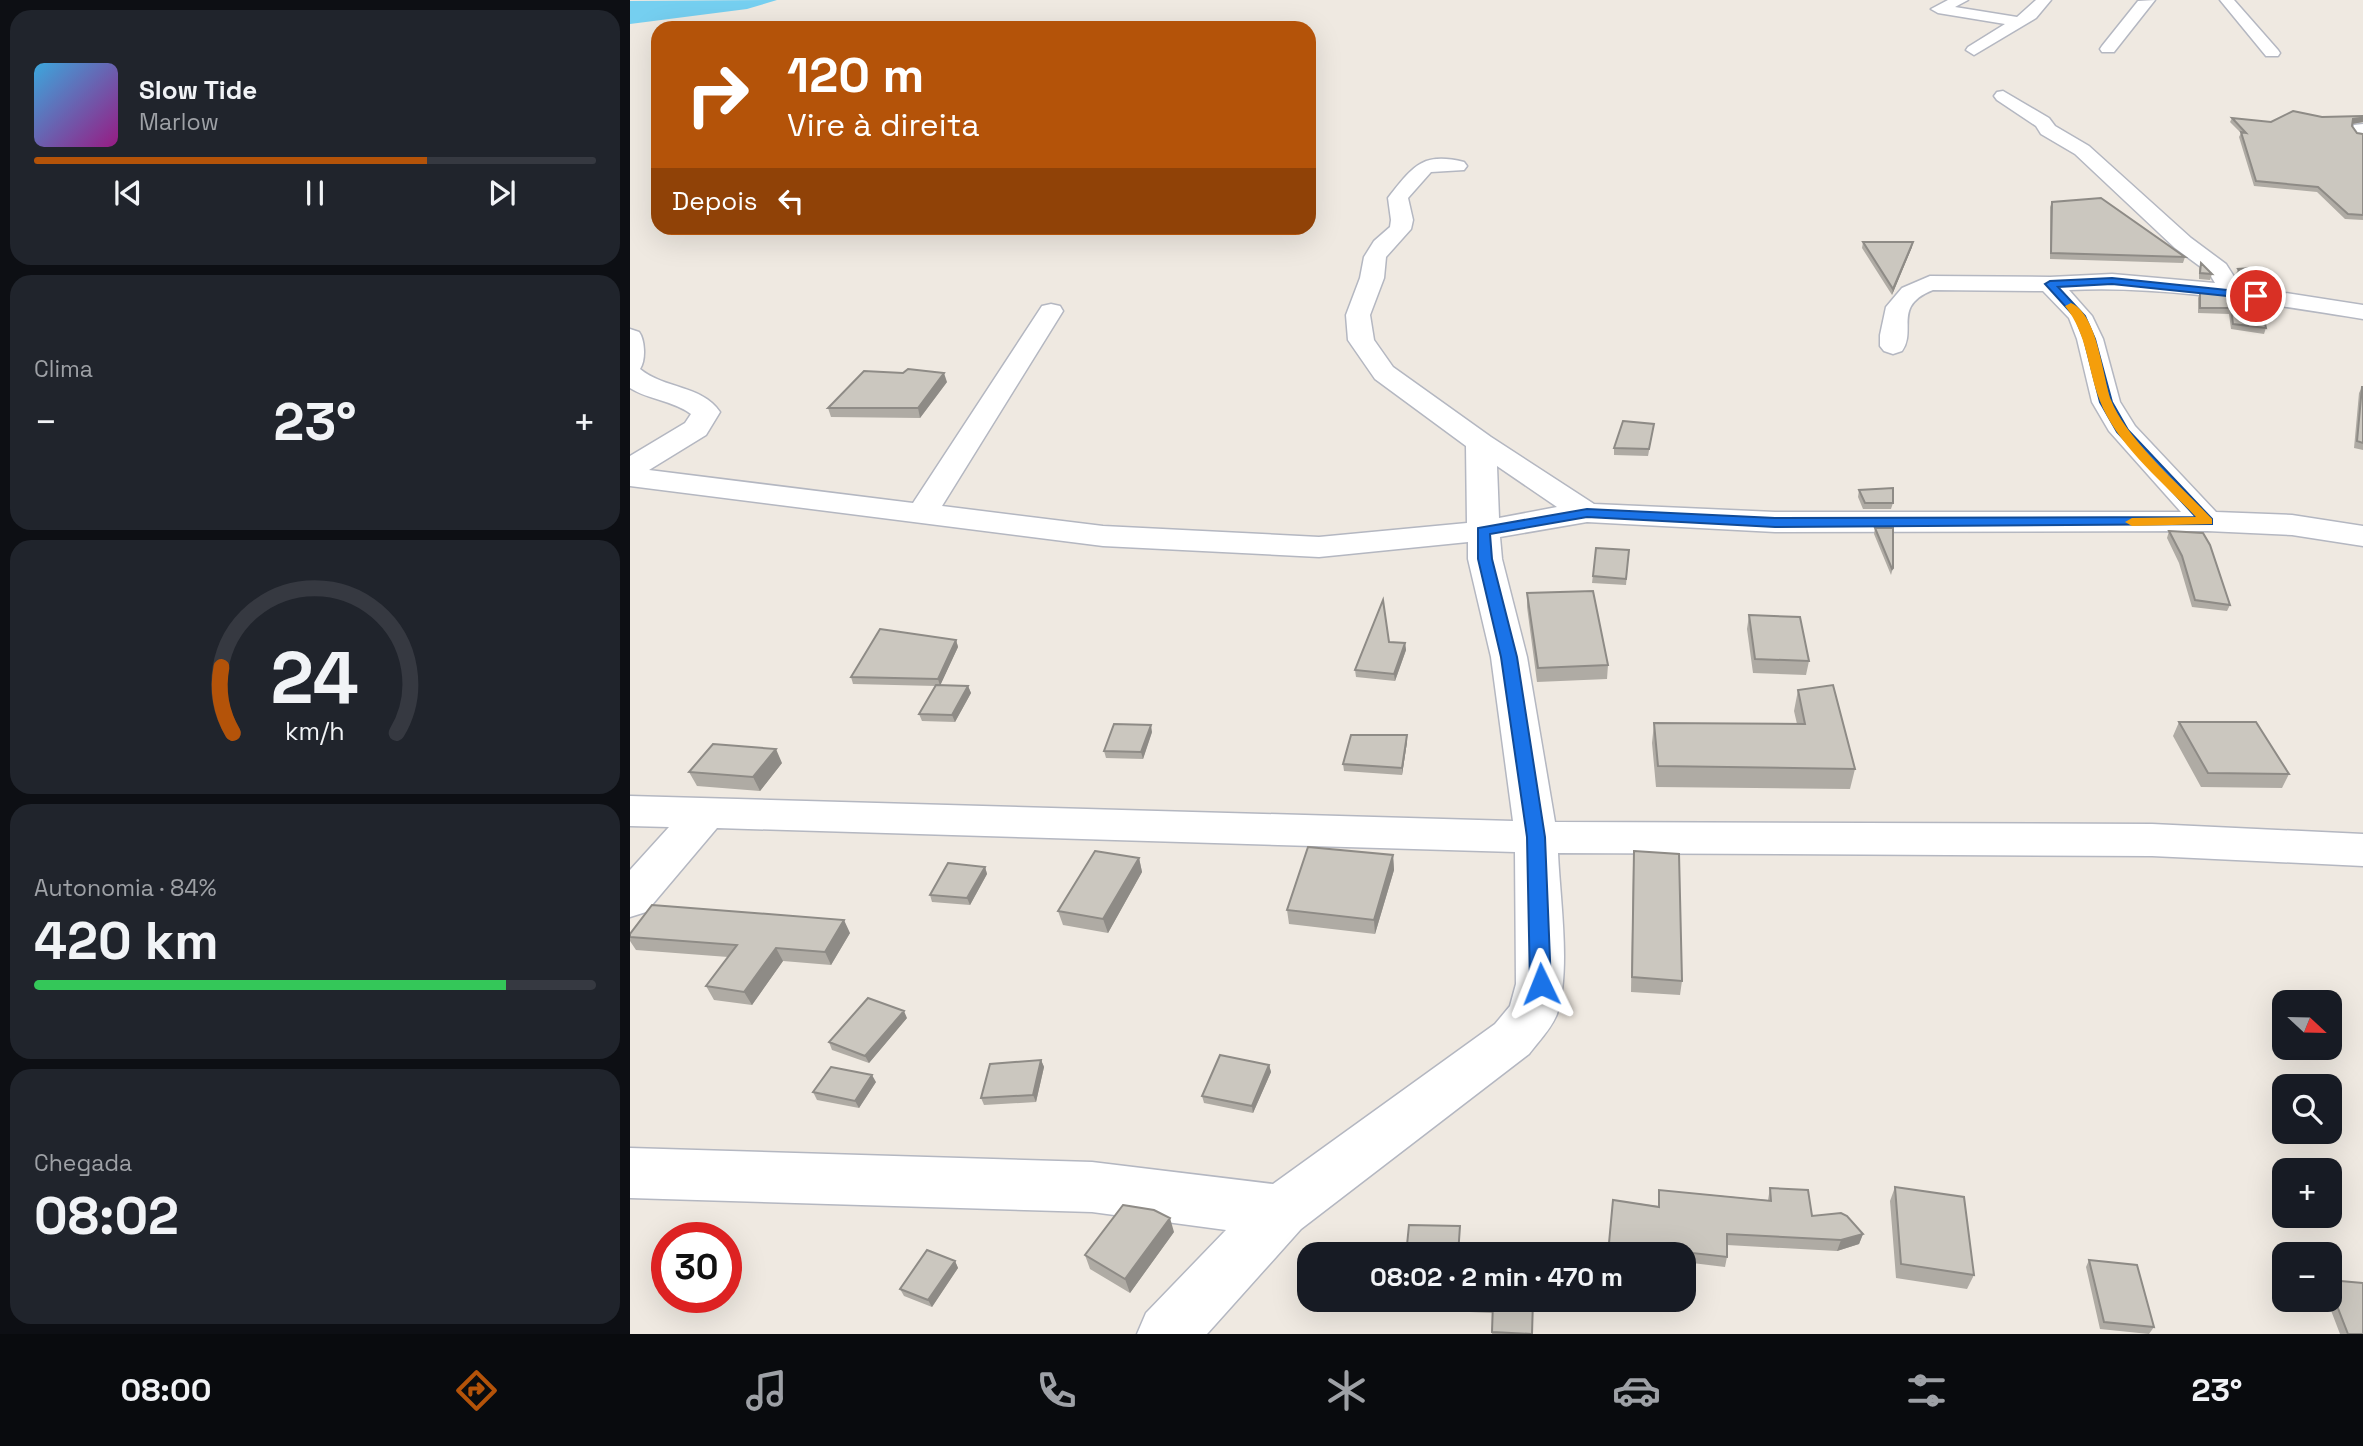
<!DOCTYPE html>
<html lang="pt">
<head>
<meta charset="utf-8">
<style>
  :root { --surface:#171b24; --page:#20242c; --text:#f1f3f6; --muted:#9ea1a6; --line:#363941; --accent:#b45309 }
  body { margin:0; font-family:"Space Grotesk",sans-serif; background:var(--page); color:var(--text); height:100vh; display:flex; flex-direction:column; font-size:26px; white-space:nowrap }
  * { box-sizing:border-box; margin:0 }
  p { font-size:23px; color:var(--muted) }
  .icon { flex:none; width:38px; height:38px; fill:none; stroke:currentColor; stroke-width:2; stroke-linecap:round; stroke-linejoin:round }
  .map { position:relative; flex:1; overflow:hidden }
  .panel { display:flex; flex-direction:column; gap:10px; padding:10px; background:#0d0f14; width:630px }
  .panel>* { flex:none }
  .banner { position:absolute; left:21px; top:21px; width:665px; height:214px; border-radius:21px; box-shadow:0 7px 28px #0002; background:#b45309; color:#fff; overflow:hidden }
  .needle { width:46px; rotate:112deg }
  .controls { position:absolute; left:1642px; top:990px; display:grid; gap:14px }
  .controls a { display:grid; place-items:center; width:70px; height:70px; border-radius:14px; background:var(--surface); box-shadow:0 7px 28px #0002; font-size:35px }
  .speed { position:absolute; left:21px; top:1222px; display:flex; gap:14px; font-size:35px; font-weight:700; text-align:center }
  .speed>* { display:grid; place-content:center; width:91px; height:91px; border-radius:50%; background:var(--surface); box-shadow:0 7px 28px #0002; line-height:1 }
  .speed .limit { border:10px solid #d22; background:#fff; color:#111 }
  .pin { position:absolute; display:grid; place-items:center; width:60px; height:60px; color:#fff; margin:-30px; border:4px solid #fff; border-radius:50%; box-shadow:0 2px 7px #0007 }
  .me { position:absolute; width:77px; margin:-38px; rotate:358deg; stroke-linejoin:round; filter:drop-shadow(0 0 5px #0008) }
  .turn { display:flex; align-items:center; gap:24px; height:147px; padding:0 21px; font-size:32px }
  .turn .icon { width:91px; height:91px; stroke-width:2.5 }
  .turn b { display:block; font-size:49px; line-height:60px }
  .then { display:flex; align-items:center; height:66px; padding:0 21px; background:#0003; gap:14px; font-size:26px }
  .big { font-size:52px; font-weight:800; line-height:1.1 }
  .panel .widget { flex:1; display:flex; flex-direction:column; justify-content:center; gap:10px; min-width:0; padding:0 24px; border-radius:21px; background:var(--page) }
  .panel .dial { align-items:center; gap:0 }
  .dial svg { height:182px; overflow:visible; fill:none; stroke:var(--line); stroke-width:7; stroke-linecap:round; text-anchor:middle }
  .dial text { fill:var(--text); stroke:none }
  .song { display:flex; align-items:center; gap:21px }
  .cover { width:84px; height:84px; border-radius:10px; background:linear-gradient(135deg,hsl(200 70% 55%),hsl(310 70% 35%)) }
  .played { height:7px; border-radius:4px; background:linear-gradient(90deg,var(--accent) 70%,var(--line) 70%) }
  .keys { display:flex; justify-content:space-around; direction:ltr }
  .heat { display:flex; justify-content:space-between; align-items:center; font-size:38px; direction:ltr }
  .charge { height:10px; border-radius:5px; background:linear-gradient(90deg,#34c759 84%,var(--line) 0) }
  .trip { position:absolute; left:667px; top:1242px; width:399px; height:70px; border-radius:21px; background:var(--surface); box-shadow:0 7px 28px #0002; font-weight:800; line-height:70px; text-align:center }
  .tabs { display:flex; height:112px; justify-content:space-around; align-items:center; background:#090b0e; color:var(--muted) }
  .tabs .icon { width:49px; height:49px }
  .tabs .active { color:var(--accent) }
  .tabs b { font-size:32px; color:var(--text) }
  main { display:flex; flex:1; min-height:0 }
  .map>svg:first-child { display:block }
  .water { fill:#75cff0 }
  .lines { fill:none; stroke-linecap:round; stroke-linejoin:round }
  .minor-casing { stroke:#b4b7c1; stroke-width:3 }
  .minor { fill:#fff; fill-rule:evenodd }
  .wall { fill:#afaba4 }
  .shaded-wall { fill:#8e8b86 }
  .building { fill:#cbc7bf; stroke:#8e8b86; stroke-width:2 }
  .route { fill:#1a73e8; stroke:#114b97; stroke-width:2 }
  .slow { fill:#f59e0b }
</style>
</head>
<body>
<main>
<section class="panel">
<div class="widget">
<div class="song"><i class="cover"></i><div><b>Slow Tide</b><p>Marlow</p></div></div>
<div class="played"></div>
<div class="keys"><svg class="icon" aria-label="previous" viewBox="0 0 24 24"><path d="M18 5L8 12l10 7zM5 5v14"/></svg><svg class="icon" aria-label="pause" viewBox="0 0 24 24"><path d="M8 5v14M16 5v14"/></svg><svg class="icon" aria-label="next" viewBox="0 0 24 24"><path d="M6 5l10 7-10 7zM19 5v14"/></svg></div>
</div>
<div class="widget"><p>Clima</p>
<div class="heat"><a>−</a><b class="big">23°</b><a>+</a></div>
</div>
<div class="widget dial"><svg viewBox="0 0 100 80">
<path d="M14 69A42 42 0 1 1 86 69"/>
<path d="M14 69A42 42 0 0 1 9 40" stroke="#b45309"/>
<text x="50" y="56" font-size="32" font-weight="700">24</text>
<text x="50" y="72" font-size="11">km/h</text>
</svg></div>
<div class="widget"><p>Autonomia · 84%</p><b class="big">420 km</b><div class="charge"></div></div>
<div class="widget"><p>Chegada</p><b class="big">08:02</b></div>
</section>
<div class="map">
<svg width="1733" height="1334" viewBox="0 0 1733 1334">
  <rect width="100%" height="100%" fill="#efe9e1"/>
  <path class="water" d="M147,0L117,9L0,24V1Z"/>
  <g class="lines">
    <g class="minor-casing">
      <path id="minor" d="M1318,0H1338L1325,7L1387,17L1406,0H1421L1406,18L1344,55L1336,50L1338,47L1375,24L1308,13L1301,9Z
        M1525,0L1484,52H1472L1470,49L1472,46L1508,1Z
        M1590,0H1604L1648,50L1650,53L1648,56H1636Z
        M1373,91L1419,118L1425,126L1459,146L1561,238L1596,264L1610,286L1733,305V319C1636,304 1537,285 1439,290L1462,316L1473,339L1490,402L1505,426L1586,512L1662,515L1733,526V546L1662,535L1577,531L1145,532L957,522L870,537L872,559L897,657L925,822L1522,824L1733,834V866L1522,856L928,853C930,900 941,970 927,1014C921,1029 909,1041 899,1054L671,1229L577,1334H507L516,1313L596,1230L462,1212L0,1198V1148L462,1162L643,1184L865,1024L880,1006L886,984L885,852L87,828L16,912L0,917V870L39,827L0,826V796L883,821L861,657L838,559V542L689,557L473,546L0,486V456L55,423L61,414C42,400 19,400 0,388V329L9,332C15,340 16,360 10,369C34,389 72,385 90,412L76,435L19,470L283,503L412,306L421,304L430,306L433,311L312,506L473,526L689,537L837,523L836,446L745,379L718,340L716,315L730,278L734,257L744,241L760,227L761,220L758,198L761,194C784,165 794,152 834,162L837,166L834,170L801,172L778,198L783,220L781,229L756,257L754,278L740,315L744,340L763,367L861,437L964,504L1145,512H1551L1479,431L1462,402L1447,339L1439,318L1413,291L1303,290C1262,306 1287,330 1272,351L1263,354L1254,351L1250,346V335L1256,307L1272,288L1300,276L1420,277L1482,274L1585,283L1579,273L1545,248L1445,154L1411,134L1406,126L1367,100L1364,96L1367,92ZM867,466L927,507L869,518Z
        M1733,124V137L1726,135L1722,129L1724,125Z"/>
    </g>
    <use href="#minor" class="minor"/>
  </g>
  <path class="wall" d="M1733,116V122L1722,124V126L1727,133L1733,134V220L1715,219L1687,192L1624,186L1609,137L1611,133L1600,122L1602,118L1641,122L1692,117Z
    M1422,202L1555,257L1553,263L1420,259V207Z
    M1233,242L1282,247L1262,295L1232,248Z
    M1571,263L1582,274L1580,280L1569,279V269Z
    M1608,269L1626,280L1623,285L1612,284L1606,274Z
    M1570,292L1636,328L1634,334L1601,329L1599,314L1568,313V298Z
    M317,382L290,418L201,417L198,408Z
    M1732,387H1733V450L1724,448L1729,393Z
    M1024,424L1018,456L984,455V448Z
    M1229,490L1263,503L1261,509H1233L1228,497Z
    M1245,528L1263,568L1261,575L1244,534Z
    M1539,531L1600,605L1597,611L1562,607L1549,563L1537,538Z
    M966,548L999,550L996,585L962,583Z
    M897,593L978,665L977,679L907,682L897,607Z
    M1119,615L1179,661L1176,675L1123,673L1117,629Z
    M326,640L328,647L310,685L338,686L341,693L325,722L292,721L289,714L306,686L223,684L221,677Z
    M759,642L775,643L776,650L765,681L726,677L725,670Z
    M1168,690L1225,769L1220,789L1026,787L1022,743L1024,723L1167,724L1164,711Z
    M1549,722L1659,774L1652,788L1571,787L1543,736Z
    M522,732L513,759L476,758L474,751Z
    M777,742L772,775L714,771L713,764Z
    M152,763L130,791L67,786L59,772Z
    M1004,851L1052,981L1050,995L1001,992L1003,866Z
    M763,855L764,870L745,934L659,924L657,910Z
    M509,858L512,872L478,933L433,925L428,911Z
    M355,867L357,874L340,905L302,902L300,895Z
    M220,933L201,965L153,961L122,1005L84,1000L76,986L98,957L6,950L0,941V934Z
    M277,1018L239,1063L202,1050L199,1042Z
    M411,1060L414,1067L406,1102L354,1105L351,1098Z
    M639,1065L641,1072L623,1113L574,1103L572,1096Z
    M246,1082L229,1108L187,1100L183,1092Z
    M1265,1187L1344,1275L1337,1289L1266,1278L1260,1201Z
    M1140,1188L1182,1216L1233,1234L1229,1244L1207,1251L1097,1245V1257L1095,1267L1054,1262V1255H978L983,1200L1028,1206L1029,1190L1138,1200Z
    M544,1232L500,1293L460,1269L455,1255Z
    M1459,1260L1524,1327L1519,1334L1470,1329L1456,1267Z
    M325,1261L328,1268L302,1307L274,1296L270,1289Z
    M1699,1280L1733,1334H1710L1697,1300H1699Z
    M772,1300H903L902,1334H862V1313L773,1309Z"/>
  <path class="shaded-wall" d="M1733,118V122L1722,124L1723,119Z
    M1283,242L1282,247L1262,295L1263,289Z
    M314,373L317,382L290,418L288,408Z
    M326,640L328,647L310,686L308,679Z
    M775,643L776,650L765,681L764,674Z
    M338,686L341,693L325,722L322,715Z
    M521,725L522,732L513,759L511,752Z
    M777,735V742L772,775V768Z
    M146,749L152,763L130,791L123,777Z
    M763,855L764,870L745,934L744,920Z
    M509,858L512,872L478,933L473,919Z
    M355,867L357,874L340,905L337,898Z
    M214,920L220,933L201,965L195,952Z
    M146,948L153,961L122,1005L114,992Z
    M274,1011L277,1018L239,1063L235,1056Z
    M411,1060L414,1067L406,1102L403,1095Z
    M639,1065L641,1072L623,1113L622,1106Z
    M242,1075L246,1082L229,1108L225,1101Z
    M540,1218L544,1232L500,1293L495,1279Z
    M1233,1234L1229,1244L1207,1251L1211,1240Z
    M325,1261L328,1268L302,1307L298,1300Z"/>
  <path class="building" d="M1663,111L1692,117L1733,116V118L1723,119L1722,126L1727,133L1733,134V215L1718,214L1688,187L1626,181L1611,132L1616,133L1602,118L1641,122Z
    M1471,198L1555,257L1421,253L1422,202Z
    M1233,242H1283L1263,289Z
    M1571,263L1582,274L1570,273Z
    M1623,268L1626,280L1614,278L1608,269Z
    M1570,292L1630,300L1636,328L1603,324L1601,308H1570Z
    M278,369L314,373L288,408H198L234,371L273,373Z
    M1732,387H1733V443L1727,441Z
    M993,421L1024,424L1019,449L984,448Z
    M1263,488V503H1235L1229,490Z
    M1245,528H1263V568L1262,569Z
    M1539,531L1573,533L1580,545L1600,605L1565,600L1552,556Z
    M966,548L999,550L996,579L963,576Z
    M963,591L978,665L908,668L897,593Z
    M753,600L759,642L775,643L764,674L725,670Z
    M1119,615L1170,617L1179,661L1125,659Z
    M250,629L326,640L308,679L221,677Z
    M306,685L338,686L322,715L289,714Z
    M1203,685L1225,769L1028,766L1024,723L1175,724L1168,690Z
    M1549,722H1626L1659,774L1578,773Z
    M484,724L521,725L511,752L474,751Z
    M721,735H777L772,768L713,764Z
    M83,744L146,749L123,777L59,772Z
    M678,847L763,855L744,920L657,910Z
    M465,851L509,858L473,919L428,911Z
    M1004,851L1049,854L1052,981L1002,977Z
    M318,863L355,867L337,898L300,895Z
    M22,905L214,920L195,952L146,948L114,992L76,986L107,945L0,937V934Z
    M238,998L274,1011L235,1056L199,1042Z
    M590,1055L639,1065L622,1106L572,1096Z
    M411,1060L403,1095L351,1098L360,1064Z
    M201,1067L242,1075L225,1101L183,1092Z
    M1265,1187L1334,1197L1344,1275L1271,1264Z
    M1140,1188L1178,1190L1182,1216L1211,1213L1217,1216L1233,1234L1211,1240L1097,1234V1257L1019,1248V1255L978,1254L983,1200L1029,1207V1190L1141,1201Z
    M493,1205L524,1210L540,1218L495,1279L455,1255Z
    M779,1225L830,1226L828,1255H776Z
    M297,1250L325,1261L298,1300L270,1289Z
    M1459,1260L1507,1265L1524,1327L1474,1322Z
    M1699,1280L1733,1283V1334H1718L1699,1285Z
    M816,1300H903L902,1334L862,1332L863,1302Z"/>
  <path class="route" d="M1482,278L1626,293L1631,296L1626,299L1482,284L1428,287L1455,316L1465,339L1482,402L1498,430L1582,519V524L1145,527L957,517L860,534L862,559L887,657L915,837L921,984L918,990L911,992L903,990L900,984L897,837L871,657L848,559V528L957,509L1145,518L1566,517L1487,432L1470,402L1454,339L1445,317L1415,284L1420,281Z"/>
  <path class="slow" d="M1441,303C1468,315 1472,374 1481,400C1495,438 1553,488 1582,519V524L1502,526L1495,522L1502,518L1566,517C1535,484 1486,444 1470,401C1457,368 1458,335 1435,306Z"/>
</svg>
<div class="controls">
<a><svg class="needle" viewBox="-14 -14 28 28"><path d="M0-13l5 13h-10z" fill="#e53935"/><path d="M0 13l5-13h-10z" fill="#9ea1a6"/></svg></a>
<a><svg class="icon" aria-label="search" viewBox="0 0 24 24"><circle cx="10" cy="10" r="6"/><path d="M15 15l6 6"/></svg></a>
<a>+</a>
<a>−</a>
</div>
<div class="speed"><div class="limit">30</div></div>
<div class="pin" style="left:1626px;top:296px;background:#d93025"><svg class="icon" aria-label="arrive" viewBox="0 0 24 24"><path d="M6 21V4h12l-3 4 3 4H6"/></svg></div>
<svg class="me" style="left:911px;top:984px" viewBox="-20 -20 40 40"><path d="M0-17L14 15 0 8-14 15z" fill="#1a73e8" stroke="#fff" stroke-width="4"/></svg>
<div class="trip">08:02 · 2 min · 470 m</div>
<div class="banner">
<div class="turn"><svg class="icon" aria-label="right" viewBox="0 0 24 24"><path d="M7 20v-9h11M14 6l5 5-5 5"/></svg><div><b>120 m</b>Vire à direita</div></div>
<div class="then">Depois<svg class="icon" aria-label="left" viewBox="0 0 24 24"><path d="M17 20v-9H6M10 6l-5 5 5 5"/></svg></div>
</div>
</div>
</main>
<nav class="tabs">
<b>08:00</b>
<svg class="icon active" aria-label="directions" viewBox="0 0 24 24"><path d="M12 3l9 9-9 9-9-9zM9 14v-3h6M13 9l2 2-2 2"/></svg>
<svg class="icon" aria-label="music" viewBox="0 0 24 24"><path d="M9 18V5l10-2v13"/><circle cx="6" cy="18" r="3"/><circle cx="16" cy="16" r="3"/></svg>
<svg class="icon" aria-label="phone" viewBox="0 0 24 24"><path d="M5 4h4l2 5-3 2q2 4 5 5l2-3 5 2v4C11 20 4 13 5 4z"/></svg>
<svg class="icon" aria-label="climate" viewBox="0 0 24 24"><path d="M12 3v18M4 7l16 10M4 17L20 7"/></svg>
<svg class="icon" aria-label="car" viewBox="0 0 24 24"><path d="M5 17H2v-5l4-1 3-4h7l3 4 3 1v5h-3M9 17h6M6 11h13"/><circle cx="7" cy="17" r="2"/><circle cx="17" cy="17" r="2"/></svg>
<svg class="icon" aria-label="filters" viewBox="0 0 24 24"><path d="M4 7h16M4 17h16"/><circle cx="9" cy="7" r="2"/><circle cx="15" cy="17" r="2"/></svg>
<b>23°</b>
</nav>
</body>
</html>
